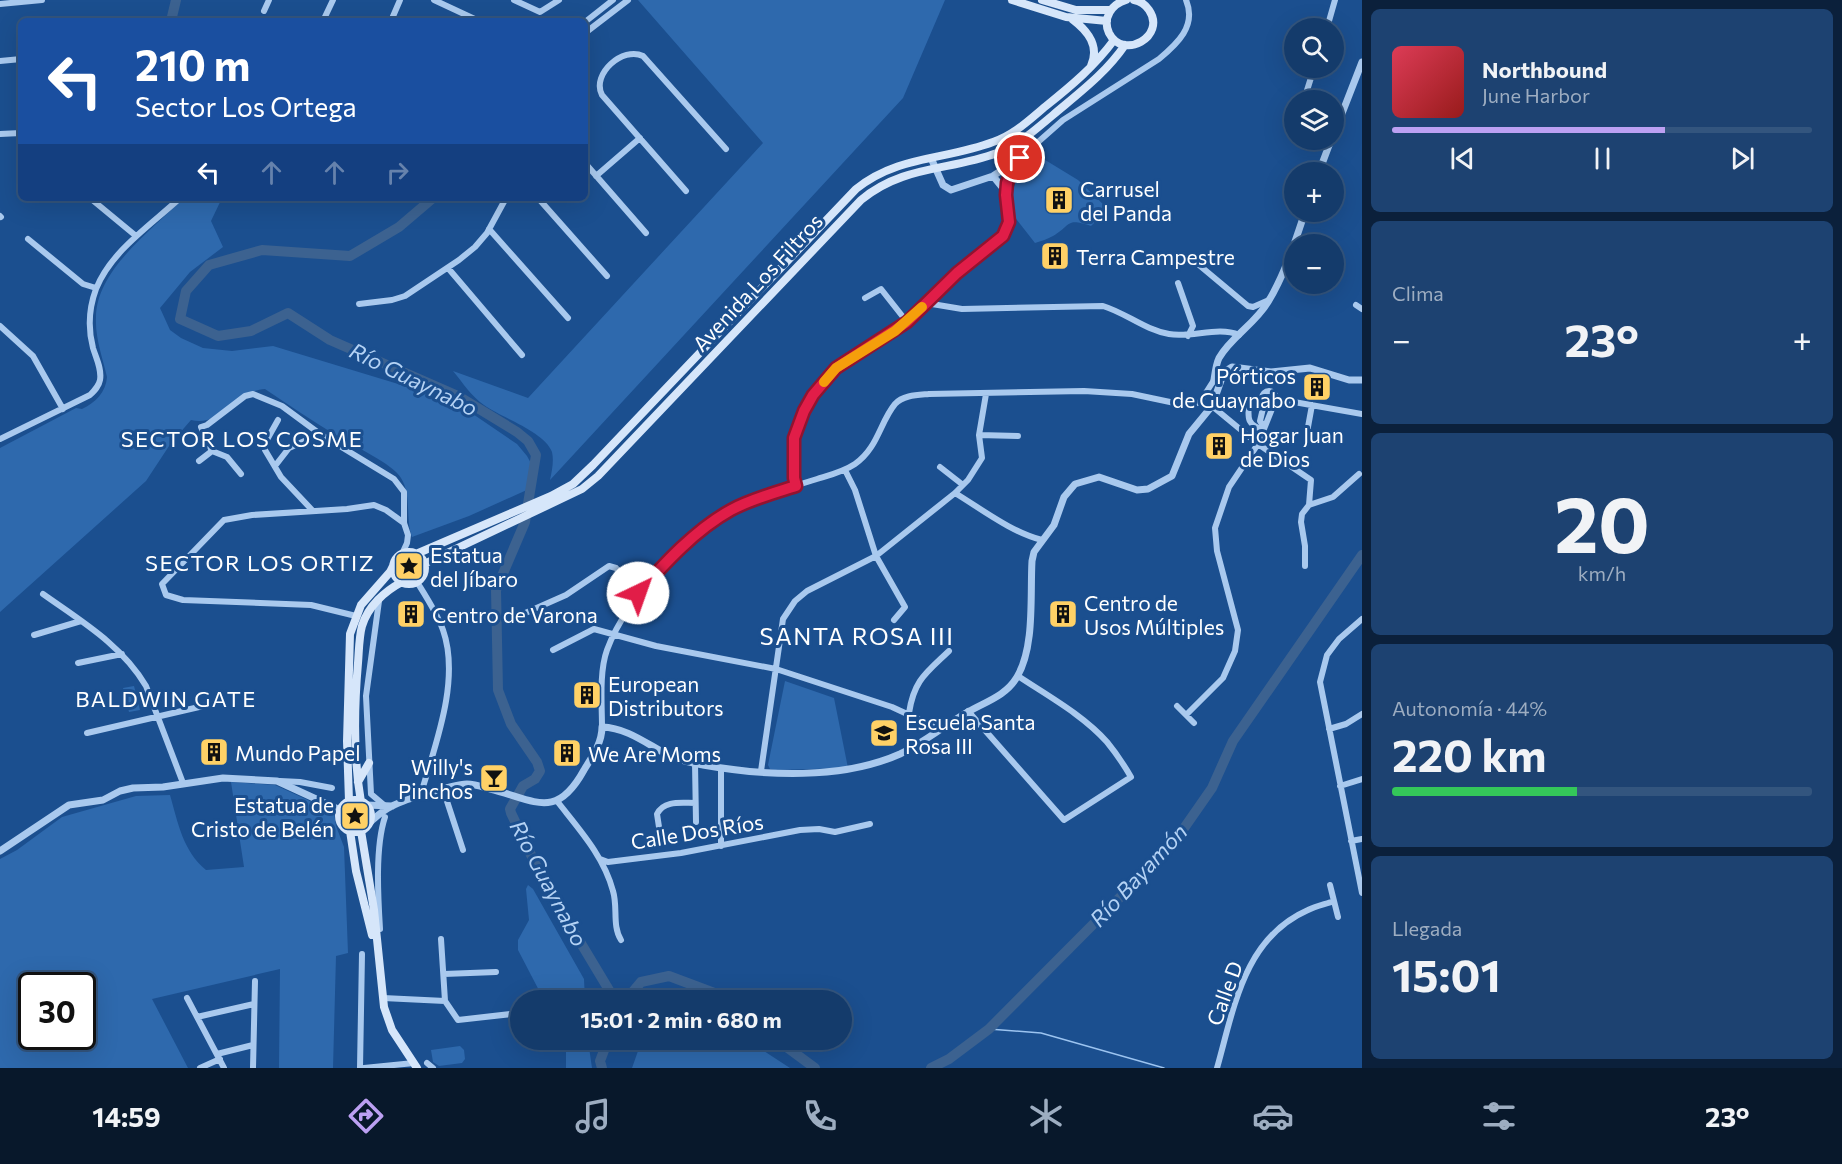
<!DOCTYPE html>
<html lang="es">
<head>
<meta charset="utf-8">
<style>
  :root { --surface:#143b6b; --page:#1d4271; --text:#f1f3f6; --muted:#9dadc1; --line:#33557e; --accent:#bca0f2 }
  body { margin:0; font-family:Commissioner,sans-serif; background:var(--page); color:var(--text); height:100vh; display:flex; flex-direction:column; font-size:22px; white-space:nowrap }
  * { box-sizing:border-box; margin:0 }
  p { font-size:20px; color:var(--muted) }
  .icon { flex:none; width:33px; height:33px; fill:none; stroke:currentColor; stroke-width:2; stroke-linecap:round; stroke-linejoin:round }
  .map { position:relative; flex:1; overflow:hidden }
  .sheet { display:flex; flex-direction:column; gap:9px; padding:9px; background:#0b203b; width:480px }
  .sheet>* { flex:none }
  .top-card { position:absolute; left:18px; top:18px; width:570px; height:183px; border-radius:9px; box-shadow:0 6px 24px #0002,0 0 0 2px var(--line); background:#1a4fa0; color:#fff; overflow:hidden }
  .fabs { position:absolute; left:1284px; top:18px; display:grid; gap:12px }
  .fabs a { display:grid; place-items:center; width:60px; height:60px; border-radius:50%; background:var(--surface); box-shadow:0 6px 24px #0002,0 0 0 2px var(--line); font-size:30px }
  .speed { position:absolute; left:18px; top:972px; display:flex; gap:12px; font-size:30px; font-weight:700; text-align:center }
  .speed>* { display:grid; place-content:center; width:78px; height:78px; border-radius:50%; background:var(--surface); box-shadow:0 6px 24px #0002,0 0 0 2px var(--line); line-height:1 }
  .speed .limit { border:3px solid #111; border-radius:9px; background:#fff; color:#111 }
  .pin { position:absolute; display:grid; place-items:center; width:51px; height:51px; color:#fff; margin:-26px; border:3px solid #fff; border-radius:50%; box-shadow:0 2px 6px #0007 }
  .me { position:absolute; width:66px; margin:-33px; rotate:42deg; stroke-linejoin:round; filter:drop-shadow(0 0 4px #0008) }
  .turn { display:flex; align-items:center; gap:21px; height:126px; padding:0 18px; font-size:27px }
  .turn .icon { width:78px; height:78px; stroke-width:2.5 }
  .turn b { display:block; font-size:42px; line-height:51px }
  .lanes { display:flex; align-items:center; height:57px; padding:0 18px; background:#0003; justify-content:center; gap:30px; direction:ltr }
  .lanes .off { opacity:.35 }
  .big { font-size:45px; font-weight:700; line-height:1.1 }
  .sheet .tile { flex:1; display:flex; flex-direction:column; justify-content:center; gap:9px; min-width:0; padding:0 21px; border-radius:9px; background:var(--page) }
  .sheet .dial { align-items:center; gap:0 }
  .dial b { font-size:78px; line-height:1 }
  .song { display:flex; align-items:center; gap:18px }
  .cover { width:72px; height:72px; border-radius:9px; background:linear-gradient(135deg,hsl(350 70% 55%),hsl(0 70% 35%)) }
  .played { height:6px; border-radius:3px; background:linear-gradient(90deg,var(--accent) 65%,var(--line) 65%) }
  .keys { display:flex; justify-content:space-around; direction:ltr }
  .heat { display:flex; justify-content:space-between; align-items:center; font-size:33px; direction:ltr }
  .charge { height:9px; border-radius:4px; background:linear-gradient(90deg,#34c759 44%,var(--line) 0) }
  .trip { position:absolute; left:510px; top:990px; width:342px; height:60px; border-radius:30px; background:var(--surface); box-shadow:0 6px 24px #0002,0 0 0 2px var(--line); font-weight:700; line-height:60px; text-align:center }
  .menu { display:flex; height:96px; justify-content:space-around; align-items:center; background:#08182b; color:var(--muted) }
  .menu .icon { width:42px; height:42px }
  .menu .current { color:var(--accent) }
  .menu b { font-size:27px; color:var(--text) }
  main { display:flex; flex:1; min-height:0 }
  .map>svg:first-child { display:block }
  .green { fill:#2e69ad; fill-rule:evenodd }
  .lines { fill:none; stroke-linecap:round; stroke-linejoin:round }
  .stream { stroke:#9cc4f0; stroke-width:1.5 }
  .river { stroke:#3c6290; stroke-width:10 }
  .minor { stroke:#a9c9ee; stroke-width:6 }
  .tertiary { stroke:#a9c9ee; stroke-width:7 }
  .secondary { stroke:#d6e6fa; stroke-width:8 }
  .route-casing { stroke:#92132f; stroke-width:15 }
  .route { stroke:#e11d48; stroke-width:10 }
  .slow { stroke:#f59e0b; stroke-width:10 }
  .labels { text-anchor:middle; dominant-baseline:central; stroke-width:6; stroke-linejoin:round; paint-order:stroke }
  .poi-label { font-size:21px; fill:#fff; stroke:#1b4f8f; text-anchor:start }
  .street-label { font-size:21px; fill:#fff; stroke:#1b4f8f }
  .water-label { font-size:22px; font-style:italic; fill:#b5d3f5; stroke:#1b4f8f }
  .neighbourhood-label { font-size:22px; letter-spacing:1.5px; fill:#fff; stroke:#1b4f8f }
  .quarter-label { font-size:24px; letter-spacing:1.5px; fill:#fff; stroke:#1b4f8f }
</style>
</head>
<body>
<main>
<div class="map">
<svg width="1362" height="1068" viewBox="0 0 1362 1068">
  <rect width="100%" height="100%" fill="#1b4f8f"/>
  <path class="green" d="M638,0H945L903,98L550,480C552,471 554,461 552,452C545,432 502,418 484,405C471,396 463,383 453,371L528,398L763,143Z
    M1037,155L1078,180L1108,209L1091,226C1065,217 1071,226 1053,236C1048,239 1041,241 1035,243L1013,215L1010,199L1020,169Z
    M183,198H222L211,221L223,247L190,272L160,308L170,330L181,338L203,348L232,351L273,346L441,397L467,410L517,444L527,456L533,467L529,489L469,516L412,537C405,518 412,496 401,478C393,464 354,446 339,437C314,422 289,405 265,389C237,390 221,428 191,420L171,443L146,481L0,612V448L76,408L82,409C95,403 106,392 107,377C103,359 95,338 96,318C96,269 153,230 183,198Z
    M785,681L834,698L848,768L775,770L770,769L768,765Z
    M134,686L140,710L129,712L123,688Z
    M231,782L275,785L334,812L336,826L344,847L348,953L336,956L333,1068H279L280,969L152,999L188,1068H0V859L17,850L62,817L136,796L170,795C178,823 183,851 206,870L244,867ZM32,986H82V1036H32Z
    M528,885L533,889L584,979L585,1000H544L518,950V940L529,920L526,889Z
    M563,1040H588L592,1068H566V1050Z
    M649,1040H747L790,1068H632L638,1051Z
    M460,1046L464,1050L465,1059L462,1063L439,1066L433,1062L431,1050Z"/>
  <g class="lines">
    <path class="stream" d="M989,1029L1041,1033L1164,1068"/>
    <path class="river" d="M171,21L176,0
      M433,198L399,227L350,256L262,250L209,265L186,291L180,319L218,336L251,331L288,313L330,340L458,396L517,432L528,441L536,455L525,522L496,590L498,690L511,724L537,762L540,771L535,779L523,786L510,809L511,813L543,880L615,1000
      M626,1000L641,982L669,976L717,994L725,1000
      M777,1040L815,1068
      M602,1068L600,1061L608,1040
      M931,1068L949,1059L989,1029L1173,844L1212,788L1233,741L1362,555"/>
    <path class="minor" d="M434,0L479,21
      M514,0L540,12L559,0
      M0,4L42,0
      M264,11L269,0
      M323,21L333,0
      M391,21L400,0
      M585,22L613,0
      M1327,28L1335,0
      M585,33L628,0
      M0,61L21,59
      M1304,100L1314,68
      M0,134L21,133
      M585,163L646,233
      M596,176L640,138
      M686,191L602,95C591,74 623,46 643,56L726,149
      M90,198L136,236
      M538,198L607,276
      M0,216L1,217
      M489,229L568,318
      M28,239L83,284L96,288
      M1199,265L1248,306L1253,307L1269,300
      M448,268L522,355
      M1178,283L1193,326L1188,336
      M865,298L881,289L907,322
      M926,303L962,309L1103,306C1126,313 1145,330 1169,334C1192,338 1218,326 1239,335
      M359,304L392,300L405,296L459,260L475,247L487,233L506,198
      M1356,305L1362,309
      M0,326L33,356L63,409
      M1262 398a7 7 0 1 1 14 0a7 7 0 1 1-14 0Z
      M1277,399L1362,414
      M1249,402C1248,418 1246,424 1263,430
      M1212,406L1258,444L1311,480L1309,505L1302,514L1301,522L1305,546V566
      M278,420L264,445L265,450L281,477L313,511
      M1264,427L1260,421L1264,404
      M979,435L1018,436
      M1306,438L1312,405
      M0,439L90,395C95,390 99,386 100,380C102,369 96,358 93,348C88,329 89,308 96,289C111,251 151,225 180,198
      M212,451L227,457L241,474
      M199,461L212,451L201,427L207,425L245,396L253,394L282,406L320,434L394,479L404,492V523L408,535L407,543L402,554
      M275,466L289,448L320,434
      M940,467L963,485
      M845,470L855,490L876,556L905,607L894,620
      M796,486L793,478L794,438L804,411L821,385L836,368L907,322L957,273L1003,236L1009,222L1006,195L1007,183L1012,171L1020,158L1063,120L1159,59C1177,44 1197,26 1186,0
      M955,493C983,510 1011,532 1042,540
      M1309,505L1333,497L1359,474
      M417,582C427,598 437,613 443,630C461,681 434,748 420,797
      M43,594C81,621 122,645 146,686L183,783
      M379,601L366,696L371,794L384,805
      M523,614L566,595L609,566L616,568L638,593
      M356,616L311,605L183,600L166,595L162,584L224,520L252,515L347,509L374,505L386,510L404,523
      M1362,619L1339,639L1327,655L1320,682L1362,893
      M34,635L81,621
      M553,650L594,629L656,646L776,669L892,707L931,725L937,730
      M78,663L122,654
      M1177,706L1194,723
      M968,711L1064,820L1131,777C1124,765 1116,753 1107,742C1083,715 1048,696 1018,676
      M909,713C914,680 926,673 949,651
      M1186,715L1223,678L1235,651L1238,630L1217,551L1215,528L1229,487L1258,444L1274,404
      M602,727C602,705 599,672 607,650C626,597 695,522 748,502C771,493 794,486 817,479C830,475 843,472 855,464C878,448 880,422 895,404C903,395 918,395 929,394L1084,391L1132,394L1189,406L1200,402L1214,380
      M1329,729L1346,724L1362,714
      M87,733L212,704
      M695,763L696,822
      M761,771L783,619L795,601L807,591L876,556L955,493L968,480L982,458L979,435L986,394
      M280,781L300,782L332,788
      M1340,786L1362,779
      M443,789L463,850
      M557,801C578,828 604,856 613,891C618,907 612,926 621,940
      M659,827L657,814C664,800 681,803 695,803
      M1351,841L1362,839
      M721,846V768
      M600,859L608,862L681,853L800,830L819,829L835,832L870,824
      M1330,885L1338,917
      M380,929C378,897 375,847 385,817
      M441,939L445,1001
      M444,974L496,972
      M187,998L224,1068
      M383,998L445,1001L458,1020L520,1013
      M197,1017L254,1004
      M217,1054L253,1045
      M427,1063L433,1068
      M200,1068L220,1059
      M253,1068L255,981
      M360,1068L362,954
      M364,1068L414,1063
      M1217,1068C1234,1008 1244,938 1308,910C1316,906 1326,904 1334,901"/>
    <path class="tertiary" d="M1334,134L1362,62
      M931,158L943,185L951,190L993,176L1020,158
      M1319,172L1331,140
      M993,176L1006,192
      M1219,383L1214,380C1215,373 1216,364 1219,358C1231,337 1255,324 1268,302C1285,274 1295,242 1305,212
      M366,805L392,806
      M369,823C376,817 383,810 392,806C406,799 452,785 467,784C475,784 483,787 490,789C535,800 556,821 584,770C592,757 602,743 602,727C629,728 649,746 672,757C682,761 693,763 703,765C765,776 842,780 900,754C923,743 944,726 966,713C984,702 1005,697 1017,677C1035,647 1030,596 1032,561L1034,552L1054,525L1064,497L1075,484L1099,477L1137,490L1148,489L1172,476L1189,434L1212,406L1224,372L1232,367L1271,372L1310,368L1349,380H1362
      M0,851L69,805L103,800L120,791L133,788L163,787L223,778L277,781L340,810"/>
    <path class="secondary" d="M1012,0L1066,17L1107,21
      M1042,0L1076,10H1111
      M1126,0C1112,4 1102,18 1109,33C1123,61 1167,36 1149,10C1145,4 1140,1 1134,0
      M1072,19C1088,31 1100,46 1091,66
      M393 568a16 16 0 1 1 32 0a16 16 0 1 1-32 0Z
      M416,554L551,496L573,484L593,465L856,189C898,155 946,160 993,142C1014,135 1029,120 1046,106C1071,86 1095,66 1114,40
      M424,564L582,489L598,476L861,200C903,165 949,171 997,153C1019,145 1036,129 1053,115C1079,93 1106,73 1125,45
      M358,782L369,763
      M339 816a16 16 0 1 1 32 0a16 16 0 1 1-32 0Z
      M349,801L347,741L350,634L361,605L390,572L394,564
      M361,802C353,756 354,709 358,663C359,651 359,637 362,626C368,606 385,591 402,582
      M350,831L356,871L372,935
      M361,831L374,910L384,1007L392,1030L417,1068"/>
  </g>
  <g class="lines">
    <g class="route-casing">
      <path id="route" d="M638,593C665,563 695,530 731,510C751,499 774,493 796,486L794,478V438L804,411L813,395L836,368L907,322L957,273L1003,236L1009,222L1006,195L1007,183L1012,171L1020,158"/>
    </g>
    <use href="#route" class="route"/>
    <path class="slow" d="M824,382L836,368L895,331L922,307"/>
  </g>
  <defs>
    <g id="building-square" transform="scale(1.5)"><rect x="-9" y="-9" width="18" height="18" rx="4" fill="#ffd166" stroke="#1b4f8f"/><path d="M-4-6H4V6H1V3H-1V6H-4ZM-2.5-4.3h1.7v1.8h-1.7ZM.8-4.3h1.7v1.8H.8ZM-2.5-1h1.7V.8h-1.7ZM.8-1h1.7V.8H.8Z" fill="#111"/></g>
    <g id="sight-square" transform="scale(1.5)"><rect x="-9" y="-9" width="18" height="18" rx="4" fill="#ffd166" stroke="#1b4f8f"/><path d="M0-6L1.8-2.2L6-1.7L2.9 1.2L3.7 5.4L0 3.3L-3.7 5.4L-2.9 1.2L-6-1.7L-1.8-2.2Z" fill="#111"/></g>
    <g id="school-square" transform="scale(1.5)"><rect x="-9" y="-9" width="18" height="18" rx="4" fill="#ffd166" stroke="#1b4f8f"/><path d="M0-5L7-2L0 1L-7-2ZM-4 1L0 2.5L4 1V4Q0 6-4 4Z" fill="#111"/></g>
    <g id="bar-square" transform="scale(1.5)"><rect x="-9" y="-9" width="18" height="18" rx="4" fill="#ffd166" stroke="#1b4f8f"/><path d="M-6-5H6L.8 .8V4.5H3.5V6h-7V4.5H-.8V.8Z" fill="#111"/></g>
  </defs>
  <g fill-rule="evenodd">
    <use href="#building-square" x="1059" y="200"/>
    <use href="#building-square" x="1055" y="256"/>
    <use href="#building-square" x="1317" y="387"/>
    <use href="#building-square" x="1219" y="446"/>
    <use href="#sight-square" x="409" y="566"/>
    <use href="#building-square" x="411" y="614"/>
    <use href="#building-square" x="1063" y="614"/>
    <use href="#building-square" x="587" y="695"/>
    <use href="#school-square" x="884" y="733"/>
    <use href="#building-square" x="214" y="752"/>
    <use href="#building-square" x="567" y="753"/>
    <use href="#bar-square" x="494" y="778"/>
    <use href="#sight-square" x="355" y="816"/>
  </g>
  <g class="labels">
    <g class="poi-label">
      <text x="1080" y="188">Carrusel<tspan x="1080" dy="24">del Panda</tspan></text>
      <text x="1076" y="256">Terra Campestre</text>
      <text x="1296" y="375" text-anchor="end">Pórticos<tspan x="1296" dy="24">de Guaynabo</tspan></text>
      <text x="1240" y="434">Hogar Juan<tspan x="1240" dy="24">de Dios</tspan></text>
      <text x="430" y="554">Estatua<tspan x="430" dy="24">del Jíbaro</tspan></text>
      <text x="1084" y="602">Centro de<tspan x="1084" dy="24">Usos Múltiples</tspan></text>
      <text x="432" y="614">Centro de Varona</text>
      <text x="608" y="683">European<tspan x="608" dy="24">Distributors</tspan></text>
      <text x="905" y="721">Escuela Santa<tspan x="905" dy="24">Rosa III</tspan></text>
      <text x="235" y="752">Mundo Papel</text>
      <text x="588" y="753">We Are Moms</text>
      <text x="473" y="766" text-anchor="end">Willy's<tspan x="473" dy="24">Pinchos</tspan></text>
      <text x="334" y="804" text-anchor="end">Estatua de<tspan x="334" dy="24">Cristo de Belén</tspan></text>
    </g>
    <g class="street-label">
      <text transform="translate(757 282) rotate(-47)">Avenida Los Filtros</text>
      <text transform="translate(697 831) rotate(-9)">Calle Dos Ríos</text>
      <text transform="translate(1224 993) rotate(-70)">Calle D</text>
    </g>
    <g class="water-label">
      <text transform="translate(414 379) rotate(26)">Río Guaynabo</text>
      <text transform="translate(1138 875) rotate(-47)">Río Bayamón</text>
      <text transform="translate(549 883) rotate(62)">Río Guaynabo</text>
    </g>
    <g class="neighbourhood-label">
      <text x="242" y="438">SECTOR LOS COSME</text>
      <text x="260" y="562">SECTOR LOS ORTIZ</text>
      <text x="166" y="698">BALDWIN GATE</text>
    </g>
    <g class="quarter-label">
      <text x="857" y="635">SANTA ROSA III</text>
    </g>
  </g>
</svg>
<div class="fabs">
<a><svg class="icon" aria-label="search" viewBox="0 0 24 24"><circle cx="10" cy="10" r="6"/><path d="M15 15l6 6"/></svg></a>
<a><svg class="icon" aria-label="layers" viewBox="0 0 24 24"><path d="M12 4l9 5-9 5-9-5zM3 14l9 5 9-5"/></svg></a>
<a>+</a>
<a>−</a>
</div>
<div class="speed"><div class="limit">30</div></div>
<div class="pin" style="left:1020px;top:158px;background:#d93025"><svg class="icon" aria-label="arrive" viewBox="0 0 24 24"><path d="M6 21V4h12l-3 4 3 4H6"/></svg></div>
<svg class="me" style="left:638px;top:593px" viewBox="-20 -20 40 40"><circle r="19" fill="#fff"/><path d="M0-13L10 11 0 6-10 11z" fill="#e11d48"/></svg>
<div class="trip">15:01 · 2 min · 680 m</div>
<div class="top-card">
<div class="turn"><svg class="icon" aria-label="left" viewBox="0 0 24 24"><path d="M17 20v-9H6M10 6l-5 5 5 5"/></svg><div><b>210 m</b>Sector Los Ortega</div></div>
<div class="lanes"><svg class="icon" aria-label="left" viewBox="0 0 24 24"><path d="M17 20v-9H6M10 6l-5 5 5 5"/></svg><svg class="icon off" aria-label="ahead" viewBox="0 0 24 24"><path d="M12 20V5M6 11l6-6 6 6"/></svg><svg class="icon off" aria-label="ahead" viewBox="0 0 24 24"><path d="M12 20V5M6 11l6-6 6 6"/></svg><svg class="icon off" aria-label="right" viewBox="0 0 24 24"><path d="M7 20v-9h11M14 6l5 5-5 5"/></svg></div>
</div>
</div>
<section class="sheet">
<div class="tile">
<div class="song"><i class="cover"></i><div><b>Northbound</b><p>June Harbor</p></div></div>
<div class="played"></div>
<div class="keys"><svg class="icon" aria-label="previous" viewBox="0 0 24 24"><path d="M18 5L8 12l10 7zM5 5v14"/></svg><svg class="icon" aria-label="pause" viewBox="0 0 24 24"><path d="M8 5v14M16 5v14"/></svg><svg class="icon" aria-label="next" viewBox="0 0 24 24"><path d="M6 5l10 7-10 7zM19 5v14"/></svg></div>
</div>
<div class="tile"><p>Clima</p>
<div class="heat"><a>−</a><b class="big">23°</b><a>+</a></div>
</div>
<div class="tile dial"><b>20</b><p>km/h</p></div>
<div class="tile"><p>Autonomía · 44%</p><b class="big">220 km</b><div class="charge"></div></div>
<div class="tile"><p>Llegada</p><b class="big">15:01</b></div>
</section>
</main>
<nav class="menu">
<b>14:59</b>
<svg class="icon current" aria-label="directions" viewBox="0 0 24 24"><path d="M12 3l9 9-9 9-9-9zM9 14v-3h6M13 9l2 2-2 2"/></svg>
<svg class="icon" aria-label="music" viewBox="0 0 24 24"><path d="M9 18V5l10-2v13"/><circle cx="6" cy="18" r="3"/><circle cx="16" cy="16" r="3"/></svg>
<svg class="icon" aria-label="phone" viewBox="0 0 24 24"><path d="M5 4h4l2 5-3 2q2 4 5 5l2-3 5 2v4C11 20 4 13 5 4z"/></svg>
<svg class="icon" aria-label="climate" viewBox="0 0 24 24"><path d="M12 3v18M4 7l16 10M4 17L20 7"/></svg>
<svg class="icon" aria-label="car" viewBox="0 0 24 24"><path d="M5 17H2v-5l4-1 3-4h7l3 4 3 1v5h-3M9 17h6M6 11h13"/><circle cx="7" cy="17" r="2"/><circle cx="17" cy="17" r="2"/></svg>
<svg class="icon" aria-label="filters" viewBox="0 0 24 24"><path d="M4 7h16M4 17h16"/><circle cx="9" cy="7" r="2"/><circle cx="15" cy="17" r="2"/></svg>
<b>23°</b>
</nav>
</body>
</html>
